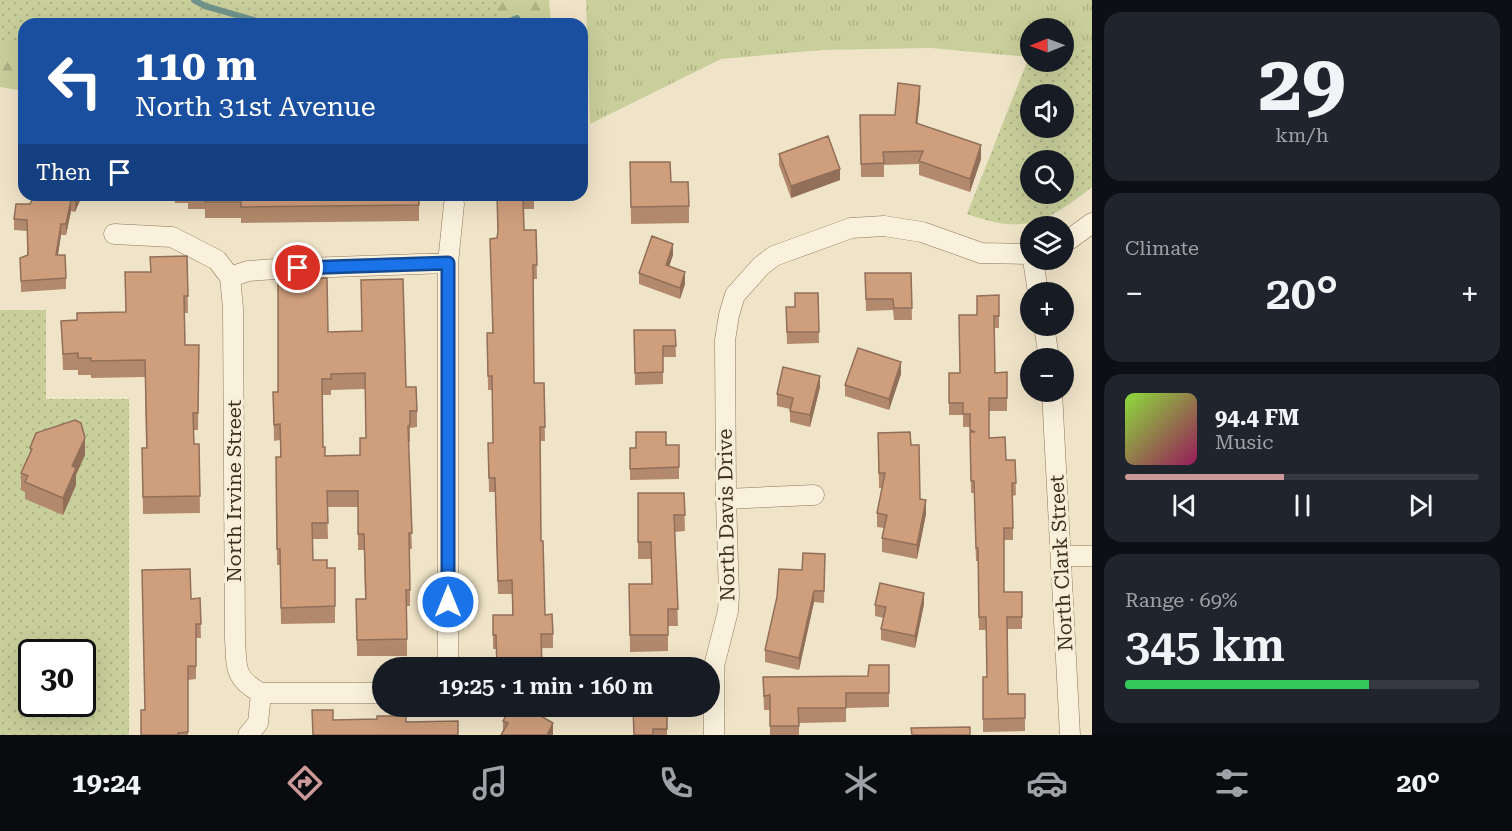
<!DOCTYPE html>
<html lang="en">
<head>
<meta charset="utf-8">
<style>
  :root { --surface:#171b24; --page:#20242c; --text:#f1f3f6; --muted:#9ea1a6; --line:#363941; --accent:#cc999b }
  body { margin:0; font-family:"Roboto Serif",serif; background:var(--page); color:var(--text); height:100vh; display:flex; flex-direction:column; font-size:22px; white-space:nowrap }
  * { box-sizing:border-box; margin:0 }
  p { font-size:20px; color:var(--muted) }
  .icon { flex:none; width:33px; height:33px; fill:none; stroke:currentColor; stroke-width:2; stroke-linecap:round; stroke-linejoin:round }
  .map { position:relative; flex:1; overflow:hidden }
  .details { display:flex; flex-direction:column; gap:12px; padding:12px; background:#0d0f14; width:420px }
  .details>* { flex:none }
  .guide { position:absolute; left:18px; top:18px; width:570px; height:183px; border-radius:18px; box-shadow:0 6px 24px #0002; background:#1a4fa0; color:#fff; overflow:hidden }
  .needle { width:39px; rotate:269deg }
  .tools { position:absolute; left:1020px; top:18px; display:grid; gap:12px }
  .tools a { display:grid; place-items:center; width:54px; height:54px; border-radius:50%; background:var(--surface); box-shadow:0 6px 24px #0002; font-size:30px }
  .speed { position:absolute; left:18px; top:639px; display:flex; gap:12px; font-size:30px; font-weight:700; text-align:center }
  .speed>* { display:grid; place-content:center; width:78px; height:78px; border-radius:50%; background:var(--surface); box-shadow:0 6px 24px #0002; line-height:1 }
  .speed .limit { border:3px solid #111; border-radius:9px; background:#fff; color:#111 }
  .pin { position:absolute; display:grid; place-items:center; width:51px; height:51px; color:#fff; margin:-26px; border:3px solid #fff; border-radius:50%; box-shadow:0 2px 6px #0007 }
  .me { position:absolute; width:66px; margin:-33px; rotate:0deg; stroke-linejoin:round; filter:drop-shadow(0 0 4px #0008) }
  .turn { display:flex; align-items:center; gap:21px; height:126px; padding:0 18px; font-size:27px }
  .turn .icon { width:78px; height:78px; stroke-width:2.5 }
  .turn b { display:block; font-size:42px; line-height:51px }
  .then { display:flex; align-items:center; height:57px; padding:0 18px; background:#0003; gap:12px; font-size:22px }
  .big { font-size:45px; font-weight:600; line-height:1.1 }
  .details .card { flex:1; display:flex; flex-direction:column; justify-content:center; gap:9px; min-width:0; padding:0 21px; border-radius:18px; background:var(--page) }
  .details .dial { align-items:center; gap:0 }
  .dial b { font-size:78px; line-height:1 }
  .song { display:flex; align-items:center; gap:18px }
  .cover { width:72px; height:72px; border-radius:9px; background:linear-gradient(135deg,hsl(90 70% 55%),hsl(330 70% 35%)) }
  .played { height:6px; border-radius:3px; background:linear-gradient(90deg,var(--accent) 45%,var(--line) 45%) }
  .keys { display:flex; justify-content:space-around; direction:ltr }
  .heat { display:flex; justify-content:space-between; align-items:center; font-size:33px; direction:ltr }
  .charge { height:9px; border-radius:4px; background:linear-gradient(90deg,#34c759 69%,var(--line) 0) }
  .trip { position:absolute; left:372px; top:657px; width:348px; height:60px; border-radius:30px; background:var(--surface); box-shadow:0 6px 24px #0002; font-weight:600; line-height:60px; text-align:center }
  .tab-bar { display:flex; height:96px; justify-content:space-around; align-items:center; background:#090b0e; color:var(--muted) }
  .tab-bar .icon { width:42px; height:42px }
  .tab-bar .current { color:var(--accent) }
  .tab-bar b { font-size:27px; color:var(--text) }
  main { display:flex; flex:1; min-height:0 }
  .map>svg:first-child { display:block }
  .grass { fill:url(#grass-tufts) }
  .forest { fill:url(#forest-firs) }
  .park { fill:url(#park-dots); fill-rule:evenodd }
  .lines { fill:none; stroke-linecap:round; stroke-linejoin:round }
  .stream { stroke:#6f938a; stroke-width:6 }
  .minor-casing { stroke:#8d765c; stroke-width:21 }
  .minor { stroke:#faf1dc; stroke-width:20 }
  .wall { fill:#b2896c; fill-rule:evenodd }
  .shaded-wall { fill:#916f58 }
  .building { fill:#cf9f7d; stroke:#916f58; stroke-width:1.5; fill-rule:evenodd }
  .route-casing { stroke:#114b97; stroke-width:15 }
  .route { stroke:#1a73e8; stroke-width:10 }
  .labels { text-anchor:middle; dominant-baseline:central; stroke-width:6; stroke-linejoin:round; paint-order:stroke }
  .street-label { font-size:20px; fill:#3d2e20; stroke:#f7eed8 }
</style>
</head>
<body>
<main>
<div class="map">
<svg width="1092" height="735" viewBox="0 0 1092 735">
  <defs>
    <pattern id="grass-tufts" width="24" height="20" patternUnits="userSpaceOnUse" patternTransform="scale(1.5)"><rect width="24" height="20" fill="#c9cf9b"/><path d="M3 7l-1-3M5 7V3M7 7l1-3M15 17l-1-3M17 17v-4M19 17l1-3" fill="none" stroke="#aeb285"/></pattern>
    <pattern id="forest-firs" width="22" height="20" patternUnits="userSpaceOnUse" patternTransform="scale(1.5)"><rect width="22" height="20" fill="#c9cf9b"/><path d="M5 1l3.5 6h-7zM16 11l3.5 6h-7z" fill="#aeb285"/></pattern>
    <pattern id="park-dots" width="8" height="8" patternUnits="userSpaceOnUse" patternTransform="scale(1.5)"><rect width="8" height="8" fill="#c9cf9b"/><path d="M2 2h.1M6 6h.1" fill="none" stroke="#aeb285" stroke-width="1.8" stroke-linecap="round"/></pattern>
  </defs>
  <rect width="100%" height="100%" fill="#f0e4c8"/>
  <path class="grass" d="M586,0H1092V46L1064,53V28H1030V57L931,48L822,50L721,59L590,124Z"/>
  <path class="forest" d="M0,0H549L551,24H24V91L0,87Z"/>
  <path class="park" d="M0,0H497V24H24V44H0Z
    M1092,46V187C1046,223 1025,235 967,214L1029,57L1030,62H1064V53ZM1030,94H1064V128H1030ZM1030,160H1064V194H1030Z
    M0,310H46V399H129V735H0ZM32,652H82V704H32Z"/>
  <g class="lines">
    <path class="stream" d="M194,0L205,6L268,24
      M503,24L517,18"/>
    <g class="minor-casing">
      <path id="minor" d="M114,234L172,237L217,260L230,277
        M1064,242L1070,239L1092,223
        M1033,260L1038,292
        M230,277L233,308L235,639C237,667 233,678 261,693H382
        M230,277L248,271L276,269L448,263
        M1044,326L1049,358
        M1052,392L1070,735
        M726,499L814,495
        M1061,556H1092
        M448,668V263L454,204
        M248,735L258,723L261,693
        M714,735V666L728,611L729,595L726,499L725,340L729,315L735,295L761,266L774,256L851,228L884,226L922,232L981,253L1030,254"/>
    </g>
    <use href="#minor" class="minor"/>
  </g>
  <path class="wall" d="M920,99L917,124L981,159L970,192L919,175V164L884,165V177H861L860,115H895Z
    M779,154L840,180L791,198L779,165Z
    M630,162L671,182L689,206V223L631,224Z
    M82,195L75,212L71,211L66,235H61L58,255L66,278V289L21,292L20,258L27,255V231L14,230V219L30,204Z
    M122,195H419V221L241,223V218H205V209H188V203H175L174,195L122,196Z
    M497,195H534V209H524V230H536L537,279H533L534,383H544L545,441H540L541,541L545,615L553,634V648L493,649V615H512V594H498L495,492H489L488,443H493L492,390H488L487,333H492L498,232Z
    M673,255L669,266L685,284L680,299L639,284V273Z
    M187,256L188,313H184L185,345H199L198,430H193L194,444H199L200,513L143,514L142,448H146L145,377L91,378V375H78V370H63L61,321L77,320L125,312L150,272Z
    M865,273H911L912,320H894L893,310L866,311Z
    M818,293L819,343L787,344L786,307H795Z
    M999,295V328H994L995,373L1007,372V411H989V438L1006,460H1015L1016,495L1013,496V540H1004V592H1022V629H1007L1008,694H1025V731L983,732V677H987L986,630H979L978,561H976L974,493H971L970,427H963V415H949V373H960L977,315Z
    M634,330H675L676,357H663V384L635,385Z
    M328,332L406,387L417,411V427L410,428V442H408L412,549H410V606H407V656H357L356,599H365L364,550H358V507H327L328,539H313V560L327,568H335V623L281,624L280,565H277L276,473L280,457V440L274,441L273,392H278ZM365,389L366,438L360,455L325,456L323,447L322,395H331V390Z
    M901,374L889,410L845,396V385Z
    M820,387L810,427L790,422V409L777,406V394Z
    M878,433L911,445L920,499L926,514L917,559L882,552V538L884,528L877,527V513L882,488H879Z
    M666,445H679V479L630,480V448Z
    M30,448L85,455L76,475V485L63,515L25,499V492L21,490V473L30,454Z
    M638,493H684L685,531L675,532L678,626H668V651L630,652L629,584H652L651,559H638Z
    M825,554L824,603L814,602L799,670L765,662V650L802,570Z
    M200,598L201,638H196V679L188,680V735H141L145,710L191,599Z
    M924,604L915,648L881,640V629L884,618L875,616V605Z
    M889,665V707L846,708V722L799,723V735H770V710H764L763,677L868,676Z
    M667,706V735H634Z
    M503,721L553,735L503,731Z"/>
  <path class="shaded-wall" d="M920,86V99L916,137V123Z
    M981,145V159L970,192V179Z
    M840,169V180L791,198V186Z
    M78,195H82V196L75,212V201Z
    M71,200V211L66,235V224Z
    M61,224V235L56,266V255Z
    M673,244V255L666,276V265Z
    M685,272V284L680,299V288Z
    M901,362V374L889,410V399Z
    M820,376V387L810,427V415Z
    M85,438V455L76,475V485L63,515V498L72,466Z
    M926,500V514L917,559V545Z
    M814,591V602L799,670V658Z
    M924,593V604L915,648V636Z
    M553,723V735H547Z"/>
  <path class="building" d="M898,83L920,86L916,123L981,145L970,179L919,161L923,151L883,152L884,163L861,164L860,115H895Z
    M828,136L840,169L791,186L779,154Z
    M630,162H670L671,182H688L689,206L631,207Z
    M34,195H78L75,201L71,200L66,224H61L56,255H65L66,278L21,281L20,258L28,255L27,220L14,219L16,204H30Z
    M205,195H419V205L241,207V202H205Z
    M497,195H531H523L524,230H536L537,265H533L534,383H544L545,427H540L541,541H543L545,615L552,614L553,634H541L542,668H497L496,635H493V615H513L512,580L498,581L495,478H489L488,443H493L492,376H488L487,333H493L490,239L497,238L498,231Z
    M652,236L673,244L666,265L685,272L680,288L639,273Z
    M187,256L188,296H184L185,345H199L198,413H193L194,444H199L200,496L143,497L142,448H147L145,360L91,361V358H78V353L63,354L61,321L77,320V313L126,312L125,272H151L150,257Z
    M865,273H911L912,308H894L893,299H866Z
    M327,278L328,332L362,331L361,280L403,279L406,387H416L417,411H410V425L408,426L412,533H409L410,590H406L407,639L357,640L356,599H366L364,534H358V491H327L328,523H312L313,560H327V568H335V606L281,608L280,549H277L276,457H281L280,424L274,425L273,392H278V279ZM365,373L366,438H360V455L325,456V447H323L322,379H331V374Z
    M795,293H818L819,332H787L786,307H795Z
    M999,295V316H994L995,373L1007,372V398H989V438L1005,437L1006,460H1015L1016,483H1012L1013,528H1004V592H1022V617H1007L1008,694H1025V718L983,719V677H987L986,617H979L978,548H976L974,481H971L970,432H975L970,430V414H963V403H949V373H960L959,315H977V296Z
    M634,330H675L676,346H663V372L635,373Z
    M858,348L901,362L889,399L845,385Z
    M783,367L820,376L810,415L790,411L793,398L777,394Z
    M75,420L81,423L85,438L72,466L76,468L63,498L25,482L28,476L21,473L32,449L30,448L36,433Z
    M636,432H666V445H679V467L630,469V448H636Z
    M910,432L911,445H919L920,499L926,500L917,545L882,538L887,515L877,513L885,473H879L878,433Z
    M638,493H684L685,515H674L678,609H668V635H630L629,584H652L651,542H638Z
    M803,553L825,554L824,591H814L799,658L765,650L777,597L779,569L802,570Z
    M190,569L191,599L200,598L201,624H196V666H188V732L178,733V735H141V710H145L142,570Z
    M880,583L924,593L915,636L881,629L886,607L875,605Z
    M869,665H889V693H846V708H798L799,726H770V695L764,696L763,677L868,676Z
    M511,706H524L553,723L547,735H501L508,723L503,721Z
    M633,706H667V729H653V735H634Z
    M312,710H333V720L377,719V716H406V722L458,721V735H313Z
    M970,727V735H912L911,728Z"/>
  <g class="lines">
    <g class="route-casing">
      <path id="route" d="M298,268L448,263V602"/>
    </g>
    <use href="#route" class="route"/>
  </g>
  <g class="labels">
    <g class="street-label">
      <text transform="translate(234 491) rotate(-90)">North Irvine Street</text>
      <text transform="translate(726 515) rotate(-91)">North Davis Drive</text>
      <text transform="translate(1061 563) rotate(-93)">North Clark Street</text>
    </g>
  </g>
</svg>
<div class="tools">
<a><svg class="needle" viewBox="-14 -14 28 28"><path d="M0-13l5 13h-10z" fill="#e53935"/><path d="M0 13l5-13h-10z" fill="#9ea1a6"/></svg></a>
<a><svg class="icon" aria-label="sound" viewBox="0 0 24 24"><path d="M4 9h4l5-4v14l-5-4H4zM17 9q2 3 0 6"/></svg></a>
<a><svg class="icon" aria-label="search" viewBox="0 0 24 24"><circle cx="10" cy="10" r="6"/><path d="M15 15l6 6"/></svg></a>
<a><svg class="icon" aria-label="layers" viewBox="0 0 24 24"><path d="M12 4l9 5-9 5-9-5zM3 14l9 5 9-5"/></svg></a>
<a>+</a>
<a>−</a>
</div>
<div class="speed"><div class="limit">30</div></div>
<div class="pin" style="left:298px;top:268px;background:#d93025"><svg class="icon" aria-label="arrive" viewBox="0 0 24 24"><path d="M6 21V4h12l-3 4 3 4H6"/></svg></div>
<svg class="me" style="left:448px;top:602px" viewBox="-20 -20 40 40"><circle r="17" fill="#1a73e8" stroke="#fff" stroke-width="3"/><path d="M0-11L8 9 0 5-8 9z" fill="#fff"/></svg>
<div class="trip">19:25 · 1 min · 160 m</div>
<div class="guide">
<div class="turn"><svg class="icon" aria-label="left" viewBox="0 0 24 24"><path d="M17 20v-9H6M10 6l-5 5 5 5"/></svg><div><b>110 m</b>North 31st Avenue</div></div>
<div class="then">Then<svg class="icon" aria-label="arrive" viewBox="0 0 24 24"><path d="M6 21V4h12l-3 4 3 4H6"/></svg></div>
</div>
</div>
<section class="details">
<div class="card dial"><b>29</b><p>km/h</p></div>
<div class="card"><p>Climate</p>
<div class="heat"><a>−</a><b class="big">20°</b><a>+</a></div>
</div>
<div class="card">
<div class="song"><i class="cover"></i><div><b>94.4 FM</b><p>Music</p></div></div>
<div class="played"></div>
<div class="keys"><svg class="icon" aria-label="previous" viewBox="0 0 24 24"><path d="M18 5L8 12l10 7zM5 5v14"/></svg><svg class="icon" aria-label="pause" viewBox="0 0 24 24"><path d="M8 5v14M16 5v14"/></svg><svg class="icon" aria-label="next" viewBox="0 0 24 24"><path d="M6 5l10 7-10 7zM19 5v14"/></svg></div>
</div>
<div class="card"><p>Range · 69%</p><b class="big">345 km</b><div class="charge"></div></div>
</section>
</main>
<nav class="tab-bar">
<b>19:24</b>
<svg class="icon current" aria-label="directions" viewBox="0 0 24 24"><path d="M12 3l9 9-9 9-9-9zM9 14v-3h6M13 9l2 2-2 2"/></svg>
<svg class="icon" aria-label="music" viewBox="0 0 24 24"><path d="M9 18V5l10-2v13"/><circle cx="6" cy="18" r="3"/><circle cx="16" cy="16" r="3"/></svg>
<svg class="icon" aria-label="phone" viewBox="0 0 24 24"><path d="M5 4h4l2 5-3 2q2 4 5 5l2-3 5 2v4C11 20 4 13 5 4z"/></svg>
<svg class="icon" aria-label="climate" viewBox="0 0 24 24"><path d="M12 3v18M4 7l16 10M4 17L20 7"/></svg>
<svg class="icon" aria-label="car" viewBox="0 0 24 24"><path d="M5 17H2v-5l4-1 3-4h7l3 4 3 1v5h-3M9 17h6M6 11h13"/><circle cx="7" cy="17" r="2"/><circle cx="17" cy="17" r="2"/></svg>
<svg class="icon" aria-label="filters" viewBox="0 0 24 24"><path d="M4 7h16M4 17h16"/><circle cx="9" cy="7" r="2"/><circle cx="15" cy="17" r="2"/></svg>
<b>20°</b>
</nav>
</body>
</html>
